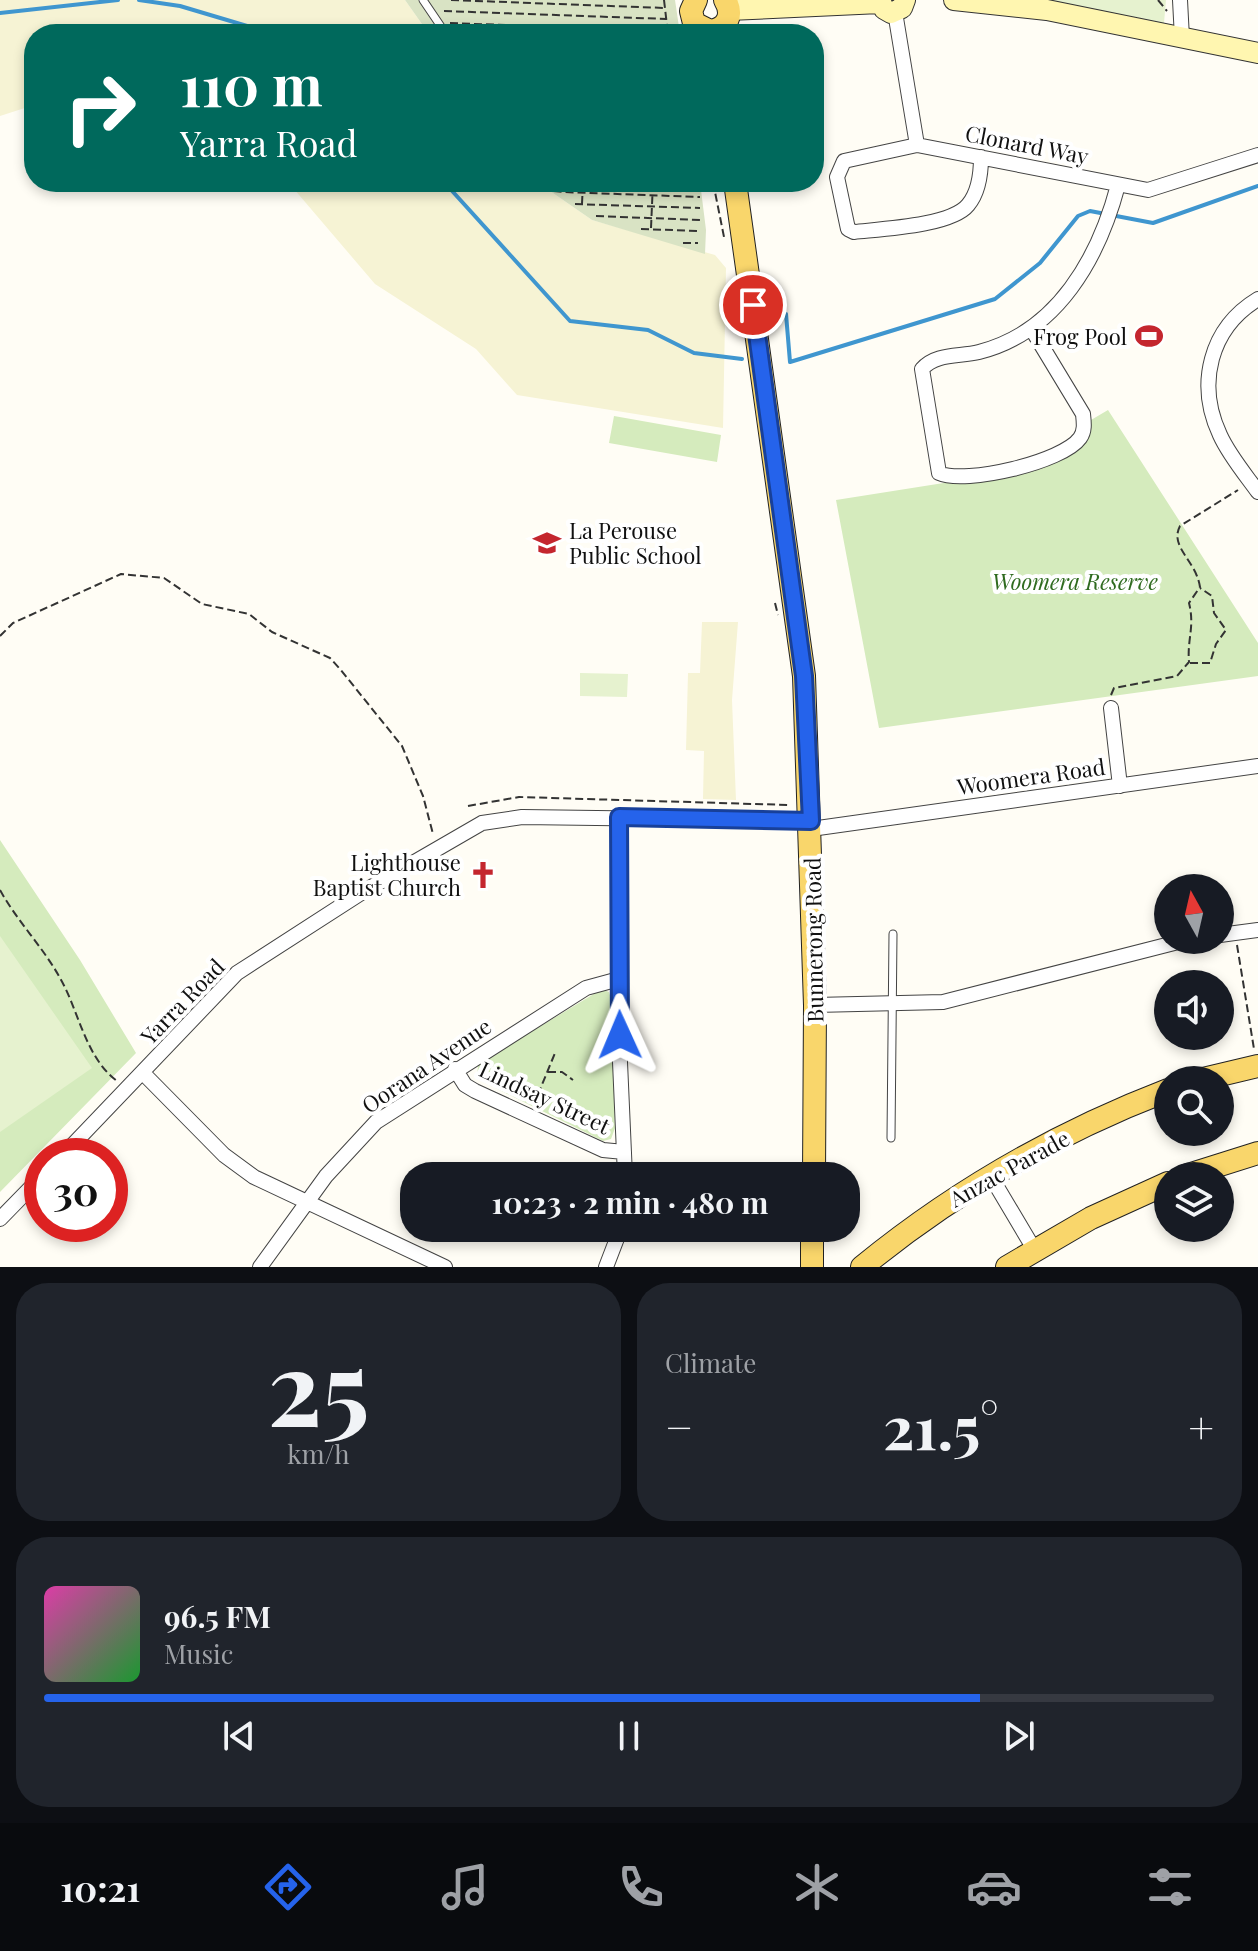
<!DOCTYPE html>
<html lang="en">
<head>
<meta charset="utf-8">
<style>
  :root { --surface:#171b24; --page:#20242c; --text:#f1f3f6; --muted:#9ea1a6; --line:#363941; --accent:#2563eb }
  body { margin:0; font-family:"Playfair Display",serif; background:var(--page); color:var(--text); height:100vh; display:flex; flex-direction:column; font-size:30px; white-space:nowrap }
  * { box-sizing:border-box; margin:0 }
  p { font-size:26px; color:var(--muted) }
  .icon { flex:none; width:44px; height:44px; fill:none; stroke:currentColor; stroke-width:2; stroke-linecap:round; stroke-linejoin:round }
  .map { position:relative; height:1267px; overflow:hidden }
  .panel { display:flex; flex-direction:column; gap:16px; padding:16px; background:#0d0f14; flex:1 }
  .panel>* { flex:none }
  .top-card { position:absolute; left:24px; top:24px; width:800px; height:168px; border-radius:32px; box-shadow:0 4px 12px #0003; background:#00695c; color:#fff; overflow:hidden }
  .needle { width:52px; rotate:352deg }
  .tools { position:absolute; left:1154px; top:874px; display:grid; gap:16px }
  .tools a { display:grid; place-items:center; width:80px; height:80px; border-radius:50%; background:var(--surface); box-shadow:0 4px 12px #0003; font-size:40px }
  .speed { position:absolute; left:24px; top:1138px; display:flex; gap:16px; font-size:40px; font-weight:700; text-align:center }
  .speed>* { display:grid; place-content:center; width:104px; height:104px; border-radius:50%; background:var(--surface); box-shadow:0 4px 12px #0003; line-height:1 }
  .speed .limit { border:12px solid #d22; background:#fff; color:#111 }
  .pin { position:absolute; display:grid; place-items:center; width:68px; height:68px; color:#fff; margin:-34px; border:4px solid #fff; border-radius:50%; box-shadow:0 2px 8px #0007 }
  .me { position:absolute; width:88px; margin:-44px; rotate:359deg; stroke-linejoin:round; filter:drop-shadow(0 0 6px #0008) }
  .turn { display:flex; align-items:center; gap:28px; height:168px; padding:0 24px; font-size:36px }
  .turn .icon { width:104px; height:104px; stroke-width:2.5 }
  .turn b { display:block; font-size:56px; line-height:68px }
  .big { font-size:60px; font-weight:700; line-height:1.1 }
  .panel .card { flex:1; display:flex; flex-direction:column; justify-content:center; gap:12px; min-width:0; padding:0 28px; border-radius:32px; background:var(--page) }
  .panel .dial { align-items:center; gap:0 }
  .dial b { font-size:104px; line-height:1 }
  .song { display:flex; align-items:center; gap:24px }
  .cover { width:96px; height:96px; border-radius:12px; background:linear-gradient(135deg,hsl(320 70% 55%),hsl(130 70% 35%)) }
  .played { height:8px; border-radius:4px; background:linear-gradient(90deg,var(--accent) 80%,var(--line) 80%) }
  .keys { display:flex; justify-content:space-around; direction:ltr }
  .heat { display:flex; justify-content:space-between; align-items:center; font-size:44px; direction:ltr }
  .panel .tiles { flex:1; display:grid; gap:16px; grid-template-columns:1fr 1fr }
  .card:last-child { grid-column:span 2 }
  .trip { position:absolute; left:400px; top:1162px; width:460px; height:80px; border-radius:32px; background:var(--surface); box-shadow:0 4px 12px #0003; font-weight:700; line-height:80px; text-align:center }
  .menu { display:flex; height:128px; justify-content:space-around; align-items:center; background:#090b0e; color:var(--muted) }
  .menu .icon { width:56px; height:56px }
  .menu .selected { color:var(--accent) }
  .menu b { font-size:36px; color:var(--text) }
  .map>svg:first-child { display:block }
  .farmland { fill:#f6f3d4 }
  .green { fill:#d5ebbd }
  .cemetery { fill:#d9e3c4 }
  .pitch { fill:#e6f2cf }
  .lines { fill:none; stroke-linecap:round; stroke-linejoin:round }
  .stream { stroke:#3f96cf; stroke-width:4 }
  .lane-casing { stroke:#444; stroke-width:9 }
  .street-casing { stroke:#444; stroke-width:16 }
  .secondary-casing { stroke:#333; stroke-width:22 }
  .primary-casing { stroke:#222; stroke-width:24 }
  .path { stroke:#333; stroke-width:2; stroke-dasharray:8 4; stroke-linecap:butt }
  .lane { stroke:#fff; stroke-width:7 }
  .street { stroke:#fff; stroke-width:14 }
  .secondary { stroke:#fff6b0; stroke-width:20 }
  .primary { stroke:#f9d66b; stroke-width:22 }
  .route-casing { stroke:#184099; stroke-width:20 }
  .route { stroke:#2563eb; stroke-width:14 }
  .labels { text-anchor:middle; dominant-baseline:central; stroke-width:8; stroke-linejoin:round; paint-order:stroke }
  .street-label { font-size:22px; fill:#111; stroke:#fff }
  .poi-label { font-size:22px; fill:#111; stroke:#fff; text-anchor:end }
  .park-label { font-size:22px; font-style:italic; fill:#2f6b1f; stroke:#fff }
</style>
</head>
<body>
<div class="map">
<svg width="1258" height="1267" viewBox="0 0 1258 1267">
  <rect width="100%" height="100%" fill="#fffdf5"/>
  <path class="farmland" d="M0,0H405L429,34H34V105L0,116Z
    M288,182H537L592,220L715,255L726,268L723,428L517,395L476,349L375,284Z
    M702,622H738L732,700L736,800L703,799L704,751L686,750L688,673H700Z"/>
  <path class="green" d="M1108,410L1258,643V676L879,728L836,500L1032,469L1090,431L1091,420Z
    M614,416L721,435L717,462L609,443Z
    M0,840L80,960L136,1053L0,1192Z
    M602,989L609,992L612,1002L615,1128L611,1139L603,1141L477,1079L478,1064Z"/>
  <path class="cemetery" d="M405,0H675L680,34H429Z
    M537,182H700L706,230L705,254L592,220Z"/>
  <path class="pitch" d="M1047,0H1166L1164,23Z
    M580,673L628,674L627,697L580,696Z
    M0,936L92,1068L0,1132Z"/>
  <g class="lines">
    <path class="stream" d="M139,0L180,6L274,34
      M0,13L118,0
      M444,182L570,321L648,330L694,353L742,359
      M786,314L790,362L995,299L1040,263L1078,216L1090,211L1153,223L1258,186"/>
    <g class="lane-casing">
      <path id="lane" d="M423,0L446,34
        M891,1138L893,934"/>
    </g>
    <g class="street-casing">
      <path id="street" d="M1180,0L1182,38
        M895,12L917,145
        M981,157C981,173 979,192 968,205C951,226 881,229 854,232L848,229L837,177L844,161L917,145L1148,190L1258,155
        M1258,299C1210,328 1196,384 1220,435C1229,455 1245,474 1258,492
        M1031,328L1083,414C1084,423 1085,431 1080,438C1063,462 965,485 939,473L922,369C936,353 959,357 979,352C1058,332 1099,257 1118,185
        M1111,708L1120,786
        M619,817L620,1062L625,1176
        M811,829L1258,766
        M1220,935L1258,930
        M815,1005L943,1002L1186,940
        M455,1069L465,1085L475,1091L603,1150L624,1152
        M143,1073L224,1155L254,1177L445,1267
        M62,1156L237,973L361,893L482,823L522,817L811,821
        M990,1175L1034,1249
        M0,1219L42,1176
        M260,1267L326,1176L376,1122L586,988L619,979
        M606,1267L621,1228"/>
    </g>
    <g class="secondary-casing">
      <path id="secondary" d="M880,0L884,9L891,13L902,8L905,0
        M954,0L1047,10L1258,53
        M729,10L880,3"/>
    </g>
    <g class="primary-casing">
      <path id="primary" d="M696,0L691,11L694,23L710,31C727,29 734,15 725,0
        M735,182L804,676L815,1005L814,1176
        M1199,1080L1258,1066
        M1185,1176L1258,1153
        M812,1267V1228
        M862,1267C955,1191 1056,1133 1168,1090
        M1007,1267L1091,1218L1168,1183"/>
    </g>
    <path class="path" d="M451,0L665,8
      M664,0L668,34
      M1158,0L1167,11
      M444,11L667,19
      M450,23L668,31
      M546,182L553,191L563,192L700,197
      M609,182L698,185
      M713,182L724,237
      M575,204L700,208
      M582,204L583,182
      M596,216L700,220
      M651,228L653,182
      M641,229L699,231
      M683,243H698
      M775,603L778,615
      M0,636L13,623L121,574L164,578L202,604L249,614L272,632L330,658L340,669L402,746L423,796L433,834
      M1190,663H1210L1216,644L1226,630L1214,613L1212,596L1200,588
      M1111,695L1114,688L1177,676L1189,662C1187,639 1195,627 1189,603L1200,587C1196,560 1169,547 1180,526L1238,490
      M468,806L519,797L789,805
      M0,890C17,921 43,947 60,978C79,1011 85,1057 117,1081
      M1237,945L1254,1049
      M548,1072H562L573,1080
      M540,1107L539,1092L555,1053"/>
    <use href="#lane" class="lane"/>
    <use href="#street" class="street"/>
    <use href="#secondary" class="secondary"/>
    <use href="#primary" class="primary"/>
  </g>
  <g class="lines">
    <g class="route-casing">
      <path id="route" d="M620,1035L619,817L811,821L804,676L753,305"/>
    </g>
    <use href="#route" class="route"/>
  </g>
  <defs>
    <g id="stadium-bare" transform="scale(2.16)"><path d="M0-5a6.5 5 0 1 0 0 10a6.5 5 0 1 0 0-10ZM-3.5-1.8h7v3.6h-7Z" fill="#c4262e" stroke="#fff" stroke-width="2.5" paint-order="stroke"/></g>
    <g id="school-bare" transform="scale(2.16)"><path d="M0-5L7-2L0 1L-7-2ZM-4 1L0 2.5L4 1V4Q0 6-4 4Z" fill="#c4262e" stroke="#fff" stroke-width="2.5" paint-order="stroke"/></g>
    <g id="church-bare" transform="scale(2.16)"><path d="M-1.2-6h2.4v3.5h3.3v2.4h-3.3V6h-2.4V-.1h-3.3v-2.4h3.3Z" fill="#c4262e" stroke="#fff" stroke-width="2.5" paint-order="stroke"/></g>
  </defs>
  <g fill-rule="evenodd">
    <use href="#stadium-bare" x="1149" y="336"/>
    <use href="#school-bare" x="547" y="543"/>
    <use href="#church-bare" x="483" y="875"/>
  </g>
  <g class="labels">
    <g class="street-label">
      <text transform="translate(1027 144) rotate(11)">Clonard Way</text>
      <text transform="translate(1031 776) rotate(-8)">Woomera Road</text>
      <text transform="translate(813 940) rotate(-91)">Bunnerong Road</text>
      <text transform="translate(182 1001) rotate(-46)">Yarra Road</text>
      <text transform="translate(426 1065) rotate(-34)">Oorana Avenue</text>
      <text transform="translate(545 1097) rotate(25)">Lindsay Street</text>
      <text transform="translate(1009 1168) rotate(-29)">Anzac Parade</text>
    </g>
    <g class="poi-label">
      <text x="1127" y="336">Frog Pool</text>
      <text x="569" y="530" text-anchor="start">La Perouse<tspan x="569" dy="25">Public School</tspan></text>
      <text x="461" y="862">Lighthouse<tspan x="461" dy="25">Baptist Church</tspan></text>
    </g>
    <g class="park-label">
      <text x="1075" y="581">Woomera Reserve</text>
    </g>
  </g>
</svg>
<div class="tools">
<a><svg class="needle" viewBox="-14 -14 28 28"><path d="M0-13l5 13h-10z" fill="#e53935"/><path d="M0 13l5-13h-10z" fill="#9ea1a6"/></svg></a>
<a><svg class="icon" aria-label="sound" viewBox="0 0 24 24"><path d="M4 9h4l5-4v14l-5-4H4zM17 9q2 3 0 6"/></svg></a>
<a><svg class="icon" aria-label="search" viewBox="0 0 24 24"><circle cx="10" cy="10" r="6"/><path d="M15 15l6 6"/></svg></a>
<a><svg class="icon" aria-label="layers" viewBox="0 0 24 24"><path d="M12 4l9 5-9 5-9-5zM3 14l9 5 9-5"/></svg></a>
</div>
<div class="speed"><div class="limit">30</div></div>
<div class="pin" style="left:753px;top:305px;background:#d93025"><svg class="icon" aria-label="arrive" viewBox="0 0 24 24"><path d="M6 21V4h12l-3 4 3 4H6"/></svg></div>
<svg class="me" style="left:620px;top:1035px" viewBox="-20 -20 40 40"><path d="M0-17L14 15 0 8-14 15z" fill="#2563eb" stroke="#fff" stroke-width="4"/></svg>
<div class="trip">10:23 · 2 min · 480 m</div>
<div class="top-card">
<div class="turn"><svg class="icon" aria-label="right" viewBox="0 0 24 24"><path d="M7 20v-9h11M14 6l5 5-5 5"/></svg><div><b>110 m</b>Yarra Road</div></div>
</div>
</div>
<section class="panel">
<div class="tiles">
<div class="card dial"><b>25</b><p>km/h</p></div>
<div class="card"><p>Climate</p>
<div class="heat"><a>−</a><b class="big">21.5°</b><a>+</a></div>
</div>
<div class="card">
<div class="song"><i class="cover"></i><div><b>96.5 FM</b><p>Music</p></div></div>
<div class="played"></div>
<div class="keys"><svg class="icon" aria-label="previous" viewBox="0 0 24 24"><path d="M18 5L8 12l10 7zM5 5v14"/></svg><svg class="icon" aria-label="pause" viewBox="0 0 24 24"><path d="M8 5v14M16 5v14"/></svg><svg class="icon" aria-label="next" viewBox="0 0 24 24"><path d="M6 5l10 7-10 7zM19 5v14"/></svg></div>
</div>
</div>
</section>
<nav class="menu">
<b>10:21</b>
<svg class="icon selected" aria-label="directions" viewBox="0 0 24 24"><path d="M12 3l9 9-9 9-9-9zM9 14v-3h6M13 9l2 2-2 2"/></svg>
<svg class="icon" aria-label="music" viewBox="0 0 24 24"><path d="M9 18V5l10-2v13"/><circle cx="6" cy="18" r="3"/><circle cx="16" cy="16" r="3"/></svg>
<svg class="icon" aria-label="phone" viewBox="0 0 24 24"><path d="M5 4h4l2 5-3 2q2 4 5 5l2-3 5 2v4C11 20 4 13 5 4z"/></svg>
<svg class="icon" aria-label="climate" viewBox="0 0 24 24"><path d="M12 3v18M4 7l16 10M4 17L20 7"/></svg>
<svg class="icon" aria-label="car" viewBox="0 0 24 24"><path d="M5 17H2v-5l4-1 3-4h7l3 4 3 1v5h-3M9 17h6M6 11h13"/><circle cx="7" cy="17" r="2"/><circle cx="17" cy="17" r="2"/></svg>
<svg class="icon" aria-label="filters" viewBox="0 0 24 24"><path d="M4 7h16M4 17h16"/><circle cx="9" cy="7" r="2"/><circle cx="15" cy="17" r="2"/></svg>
</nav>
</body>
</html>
